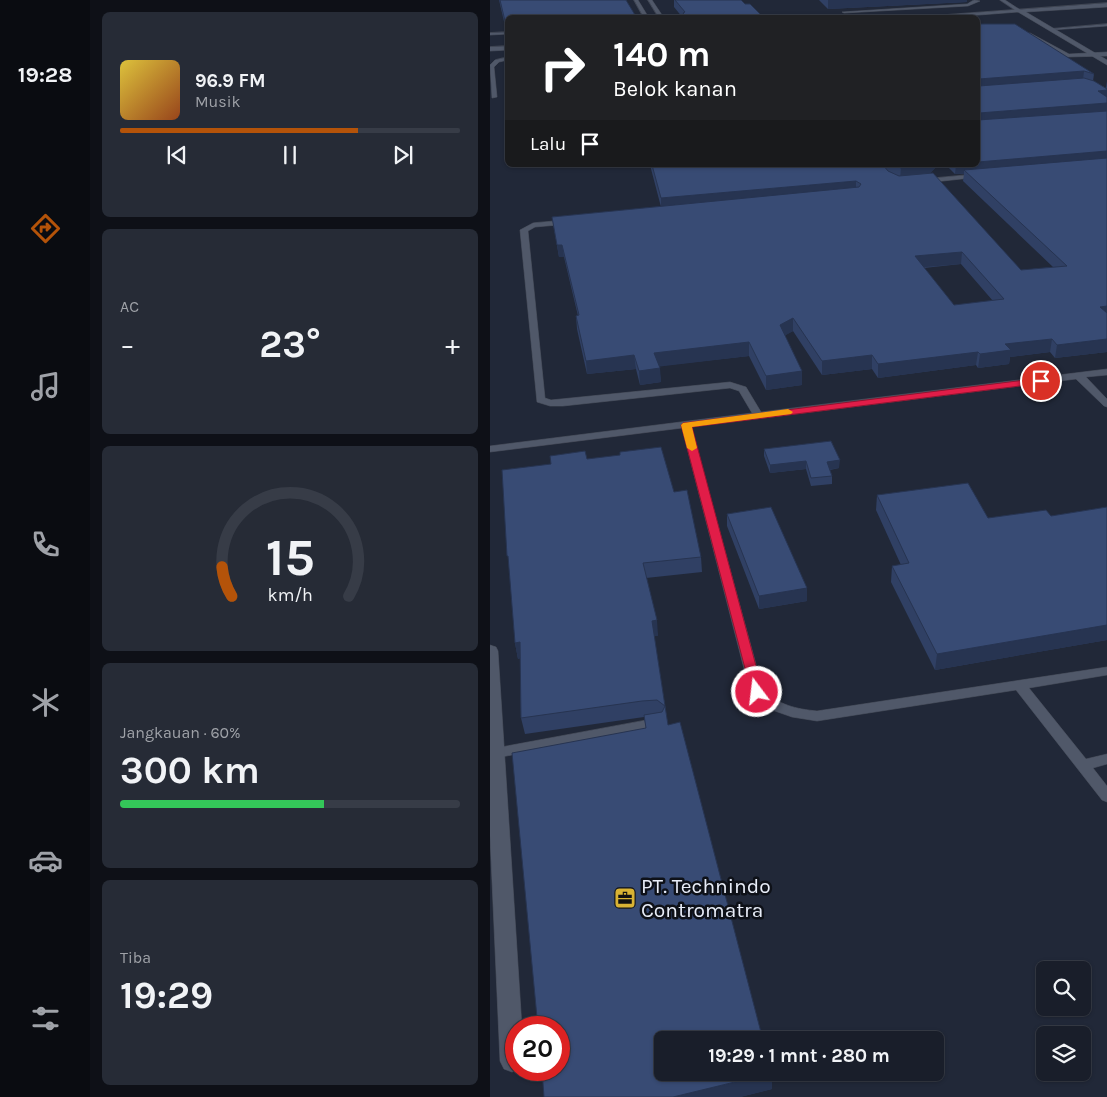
<!DOCTYPE html>
<html lang="id">
<head>
<meta charset="utf-8">
<style>
  :root { --surface:#191e2a; --page:#262b36; --text:#f1f3f6; --muted:#9fa2a8; --line:#373c47; --accent:#b45309 }
  body { margin:0; font-family:Karla,sans-serif; background:var(--page); color:var(--text); height:100vh; display:flex; flex-direction:column; font-size:19px; white-space:nowrap }
  * { box-sizing:border-box; margin:0 }
  p { font-size:16px; color:var(--muted) }
  .icon { flex:none; width:28px; height:28px; fill:none; stroke:currentColor; stroke-width:2; stroke-linecap:round; stroke-linejoin:round }
  .map { position:relative; flex:1; overflow:hidden }
  .details { display:flex; flex-direction:column; gap:12px; padding:12px; background:#0e1017; width:400px }
  .details>* { flex:none }
  .guide { position:absolute; left:15px; top:15px; width:475px; height:152px; border-radius:8px; box-shadow:0 1px 4px #0004,0 0 0 1px var(--line); background:#202124; color:#fff; overflow:hidden }
  .fabs { position:absolute; left:546px; top:961px; display:grid; gap:10px }
  .fabs a { display:grid; place-items:center; width:55px; height:55px; border-radius:8px; background:var(--surface); box-shadow:0 1px 4px #0004,0 0 0 1px var(--line); font-size:25px }
  .speed { position:absolute; left:15px; top:1016px; display:flex; gap:10px; font-size:25px; font-weight:700; text-align:center }
  .speed>* { display:grid; place-content:center; width:65px; height:65px; border-radius:50%; background:var(--surface); box-shadow:0 1px 4px #0004,0 0 0 1px var(--line); line-height:1 }
  .speed .limit { border:8px solid #d22; background:#fff; color:#111 }
  .pin { position:absolute; display:grid; place-items:center; width:42px; height:42px; color:#fff; margin:-21px; border:2px solid #fff; border-radius:50%; box-shadow:0 1px 5px #0007 }
  .me { position:absolute; width:55px; margin:-28px; rotate:345deg; stroke-linejoin:round; filter:drop-shadow(0 0 4px #0008) }
  .turn { display:flex; align-items:center; gap:18px; height:105px; padding:0 25px; font-size:22px }
  .turn .icon { width:65px; height:65px; stroke-width:2.5 }
  .turn b { display:block; font-size:35px; line-height:42px }
  .then { display:flex; align-items:center; height:48px; padding:0 25px; background:#0003; gap:10px; font-size:19px }
  .big { font-size:38px; font-weight:700; line-height:1.1 }
  .details .card { flex:1; display:flex; flex-direction:column; justify-content:center; gap:8px; min-width:0; padding:0 18px; border-radius:8px; background:var(--page) }
  .details .dial { align-items:center; gap:0 }
  .dial svg { height:130px; overflow:visible; fill:none; stroke:var(--line); stroke-width:7; stroke-linecap:round; text-anchor:middle }
  .dial text { fill:var(--text); stroke:none }
  .song { display:flex; align-items:center; gap:15px }
  .cover { width:60px; height:60px; border-radius:8px; background:linear-gradient(135deg,hsl(50 70% 55%),hsl(20 70% 35%)) }
  .played { height:5px; border-radius:2px; background:linear-gradient(90deg,var(--accent) 70%,var(--line) 70%) }
  .keys { display:flex; justify-content:space-around; direction:ltr }
  .heat { display:flex; justify-content:space-between; align-items:center; font-size:28px; direction:ltr }
  .charge { height:8px; border-radius:4px; background:linear-gradient(90deg,#34c759 60%,var(--line) 0) }
  .trip { position:absolute; left:164px; top:1031px; width:290px; height:50px; border-radius:8px; background:var(--surface); box-shadow:0 1px 4px #0004,0 0 0 1px var(--line); font-weight:700; line-height:50px; text-align:center }
  main { display:flex; flex:1; min-height:0 }
  .dock { display:flex; flex-direction:column; width:90px; justify-content:space-around; align-items:center; background:#0a0c11; color:var(--muted) }
  .dock .icon { width:35px; height:35px }
  .dock .active { color:var(--accent) }
  .dock b { font-size:22px; color:var(--text) }
  .map>svg:first-child { display:block }
  .lines { fill:none; stroke-linecap:round; stroke-linejoin:round }
  .service-casing { stroke:#404653; stroke-width:1 }
  .minor-casing { stroke:#404653; stroke-width:1 }
  .service { fill:#505869; fill-rule:evenodd }
  .minor { fill:#505869; fill-rule:evenodd }
  .wall { fill:#304064; fill-rule:evenodd }
  .shaded-wall { fill:#273451 }
  .building { fill:#384b74; stroke:#273451; fill-rule:evenodd }
  .route { fill:#e11d48; stroke:#92132f }
  .slow { fill:#f59e0b }
  .labels { text-anchor:middle; dominant-baseline:central; stroke-width:5; stroke-linejoin:round; paint-order:stroke }
  .near-poi-label { font-size:21px; fill:#e8edf8; stroke:#0e1118; text-anchor:start }
</style>
</head>
<body>
<main>
<nav class="dock">
<b>19:28</b>
<svg class="icon active" aria-label="directions" viewBox="0 0 24 24"><path d="M12 3l9 9-9 9-9-9zM9 14v-3h6M13 9l2 2-2 2"/></svg>
<svg class="icon" aria-label="music" viewBox="0 0 24 24"><path d="M9 18V5l10-2v13"/><circle cx="6" cy="18" r="3"/><circle cx="16" cy="16" r="3"/></svg>
<svg class="icon" aria-label="phone" viewBox="0 0 24 24"><path d="M5 4h4l2 5-3 2q2 4 5 5l2-3 5 2v4C11 20 4 13 5 4z"/></svg>
<svg class="icon" aria-label="climate" viewBox="0 0 24 24"><path d="M12 3v18M4 7l16 10M4 17L20 7"/></svg>
<svg class="icon" aria-label="car" viewBox="0 0 24 24"><path d="M5 17H2v-5l4-1 3-4h7l3 4 3 1v5h-3M9 17h6M6 11h13"/><circle cx="7" cy="17" r="2"/><circle cx="17" cy="17" r="2"/></svg>
<svg class="icon" aria-label="filters" viewBox="0 0 24 24"><path d="M4 7h16M4 17h16"/><circle cx="9" cy="7" r="2"/><circle cx="15" cy="17" r="2"/></svg>
</nav>
<section class="details">
<div class="card">
<div class="song"><i class="cover"></i><div><b>96.9 FM</b><p>Musik</p></div></div>
<div class="played"></div>
<div class="keys"><svg class="icon" aria-label="previous" viewBox="0 0 24 24"><path d="M18 5L8 12l10 7zM5 5v14"/></svg><svg class="icon" aria-label="pause" viewBox="0 0 24 24"><path d="M8 5v14M16 5v14"/></svg><svg class="icon" aria-label="next" viewBox="0 0 24 24"><path d="M6 5l10 7-10 7zM19 5v14"/></svg></div>
</div>
<div class="card"><p>AC</p>
<div class="heat"><a>−</a><b class="big">23°</b><a>+</a></div>
</div>
<div class="card dial"><svg viewBox="0 0 100 80">
<path d="M14 69A42 42 0 1 1 86 69"/>
<path d="M14 69A42 42 0 0 1 8 51" stroke="#b45309"/>
<text x="50" y="56" font-size="32" font-weight="700">15</text>
<text x="50" y="72" font-size="11">km/h</text>
</svg></div>
<div class="card"><p>Jangkauan · 60%</p><b class="big">300 km</b><div class="charge"></div></div>
<div class="card"><p>Tiba</p><b class="big">19:29</b></div>
</section>
<div class="map">
<svg width="617" height="1097" viewBox="0 0 617 1097">
  <rect width="100%" height="100%" fill="#212838"/>
  <g class="lines">
    <g class="service-casing">
      <path id="service" d="M144,0H148L159,18H154Z
        M158,0H162L174,18H169Z
        M484,0L490,1L478,6L354,13L352,12L477,4Z
        M510,0H515L532,11L528,12Z
        M617,24V26L561,30L559,29Z
        M18,32V34L0,35V33Z
        M540,33L579,54L617,52V56L576,57L538,35Z
        M18,57V60L9,62L4,67L7,97L2,98L0,65L5,60Z
        M488,174L491,176L490,177L434,183L431,181L434,179Z
        M76,220H79V224L45,227L38,231L55,398L61,400L240,382L256,387L271,412L617,369V375L596,377L617,399V407L614,406L586,379L201,427L273,690C289,705 306,709 327,711L617,667V675L539,688L596,759L617,754V764L603,768L617,786V802L612,800L526,690L327,721L302,717L282,710L269,701L260,692L192,428L0,452V446L262,413L249,391L240,388L73,406H60L47,402L30,230L43,223Z
        M168,718L173,720L175,723L173,726L6,758L0,755L1,749L6,748Z"/>
    </g>
    <g class="minor-casing">
      <path id="minor" d="M617,3V7L536,12L617,60V65L528,12L450,18H411Z
        M18,46V50L0,51V47Z
        M0,645L6,647L8,651L32,1028H26L28,1070L22,1072L14,1069L10,1061L0,836Z"/>
    </g>
    <use href="#service" class="service"/>
    <use href="#minor" class="minor"/>
  </g>
  <path class="wall" d="M9,0H136L145,15V18H18V30H16Z
    M184,0H251L255,4L274,18H193L184,7Z
    M329,0H477V2L338,9Z
    M488,24L604,74L603,81L616,88L617,81V352L565,358L560,352L520,357L519,364L488,368L486,365L388,378L382,369L332,375L303,331L295,335L312,385L276,390L259,356L169,366L171,382L150,385L146,369L97,374L87,329L86,316H88L74,257H69L62,217L171,207L160,165H393L399,172L393,165H448L440,173L531,270L563,267L473,181L474,174H465L456,165H488ZM471,264L503,301L464,305L434,268Z
    M274,449L349,468L340,470L342,476V484L321,486L316,469L280,473L274,456Z
    M97,459L184,492L211,557L212,572L156,578L168,636H164L178,725L282,1089L250,1097H54L156,729L154,717L35,734L31,718L30,658L28,659L25,643L61,464Z
    M387,495L498,518L561,516L617,507V640L445,670L401,582L402,566L411,565L386,510Z
    M237,514L317,601L269,609L237,526Z"/>
  <path class="shaded-wall" d="M338,0H477V2L338,9Z
    M594,71L593,80L488,89V83L489,79Z
    M617,90V100L608,91Z
    M617,103V113L488,125L489,113Z
    M617,151V162L474,170V174H465L466,165H488V162Z
    M438,165H448L436,177L410,179L411,168Z
    M366,181V192L171,209V198Z
    M67,245H72L74,257H69Z
    M472,252L471,264L424,268L425,256Z
    M617,306V318L610,307Z
    M303,318V331L291,338L290,325Z
    M562,339L560,352L520,357L519,364L488,368L490,354L515,344Z
    M617,339V352L565,358L567,345Z
    M259,342V356L166,367L164,353Z
    M488,352L486,365L388,378V364Z
    M144,355L146,369L97,374L96,361Z
    M382,355V369L332,375V361Z
    M170,368L171,382L150,385L149,371Z
    M312,371V385L276,390V376Z
    M350,460L349,468L337,470V462Z
    M316,461V469L280,473V465Z
    M317,588V601L269,609V596Z
    M167,620L168,636H164L162,621Z
    M617,625V640L445,670L447,654Z
    M30,642L33,658L28,659L25,643Z
    M282,1073V1089L250,1097H183Z"/>
  <path class="building" d="M10,0H136L145,15L98,18H18V21H15Z
    M185,0H251L255,4H260L274,18H197L193,13L195,12Z
    M488,24H525L604,74L594,71L489,79L488,83Z
    M594,78L604,81L617,89V90L608,91L617,97V103L489,113L488,120L617,111V151L488,162V85L489,86Z
    M617,158V306L610,307L617,313V339L567,345L562,339L515,344L521,350L490,354L488,352L388,364L382,355L332,361L303,318L290,325L312,371L276,376L259,342L164,353L170,368L149,371L144,355L96,361L86,316L89,315L72,245H67L62,217L369,187L371,184L366,181L171,198L162,165H393L398,171L409,176L443,173L531,270L577,266L474,170ZM472,252L514,299L464,305L425,256Z
    M403,165H438L437,166L411,168L405,166Z
    M341,441L350,460L337,462L342,476L321,478L316,461L280,465L274,449Z
    M171,447L184,492L197,490L211,557L153,563L167,620L162,621L175,706L167,700L152,701L31,718L30,642L25,643L18,556H17L12,470L61,464L60,456L95,451L97,459L130,455V452Z
    M478,483L498,518L556,510L561,516L617,507V625L447,654L402,566L419,563L387,495Z
    M281,507L317,588L269,596L237,514Z
    M175,706L178,725L190,722L273,1040H172V1072L282,1073L183,1097H54L52,1070H69V1028H48L22,753L156,728L154,715L172,712Z"/>
  <path class="route" d="M551,378L555,381L554,383L202,427L273,692L271,695H262L191,425L193,423Z"/>
  <path class="slow" d="M298,409L303,412L301,414L202,427L207,448L202,451L197,448L191,425L193,423Z"/>
  <defs>
    <g id="office-square" transform="scale(1.125)"><rect x="-9" y="-9" width="18" height="18" rx="4" fill="#d9b334" stroke="#0e1118"/><path d="M-6-3h4V-5.5h4V-3h4V5H-6ZM-1-4.5V-3h2v-1.5ZM-6 0V1H6V0Z" fill="#111"/></g>
  </defs>
  <g fill-rule="evenodd">
    <use href="#office-square" x="135" y="898"/>
  </g>
  <g class="labels">
    <g class="near-poi-label">
      <text x="151" y="886">PT. Technindo<tspan x="151" dy="24">Contromatra</tspan></text>
    </g>
  </g>
</svg>
<div class="fabs">
<a><svg class="icon" aria-label="search" viewBox="0 0 24 24"><circle cx="10" cy="10" r="6"/><path d="M15 15l6 6"/></svg></a>
<a><svg class="icon" aria-label="layers" viewBox="0 0 24 24"><path d="M12 4l9 5-9 5-9-5zM3 14l9 5 9-5"/></svg></a>
</div>
<div class="speed"><div class="limit">20</div></div>
<div class="pin" style="left:551px;top:381px;background:#d93025"><svg class="icon" aria-label="arrive" viewBox="0 0 24 24"><path d="M6 21V4h12l-3 4 3 4H6"/></svg></div>
<svg class="me" style="left:267px;top:692px" viewBox="-20 -20 40 40"><circle r="17" fill="#e11d48" stroke="#fff" stroke-width="3"/><path d="M0-11L8 9 0 5-8 9z" fill="#fff"/></svg>
<div class="trip">19:29 · 1 mnt · 280 m</div>
<div class="guide">
<div class="turn"><svg class="icon" aria-label="right" viewBox="0 0 24 24"><path d="M7 20v-9h11M14 6l5 5-5 5"/></svg><div><b>140 m</b>Belok kanan</div></div>
<div class="then">Lalu<svg class="icon" aria-label="arrive" viewBox="0 0 24 24"><path d="M6 21V4h12l-3 4 3 4H6"/></svg></div>
</div>
</div>
</main>
</body>
</html>
